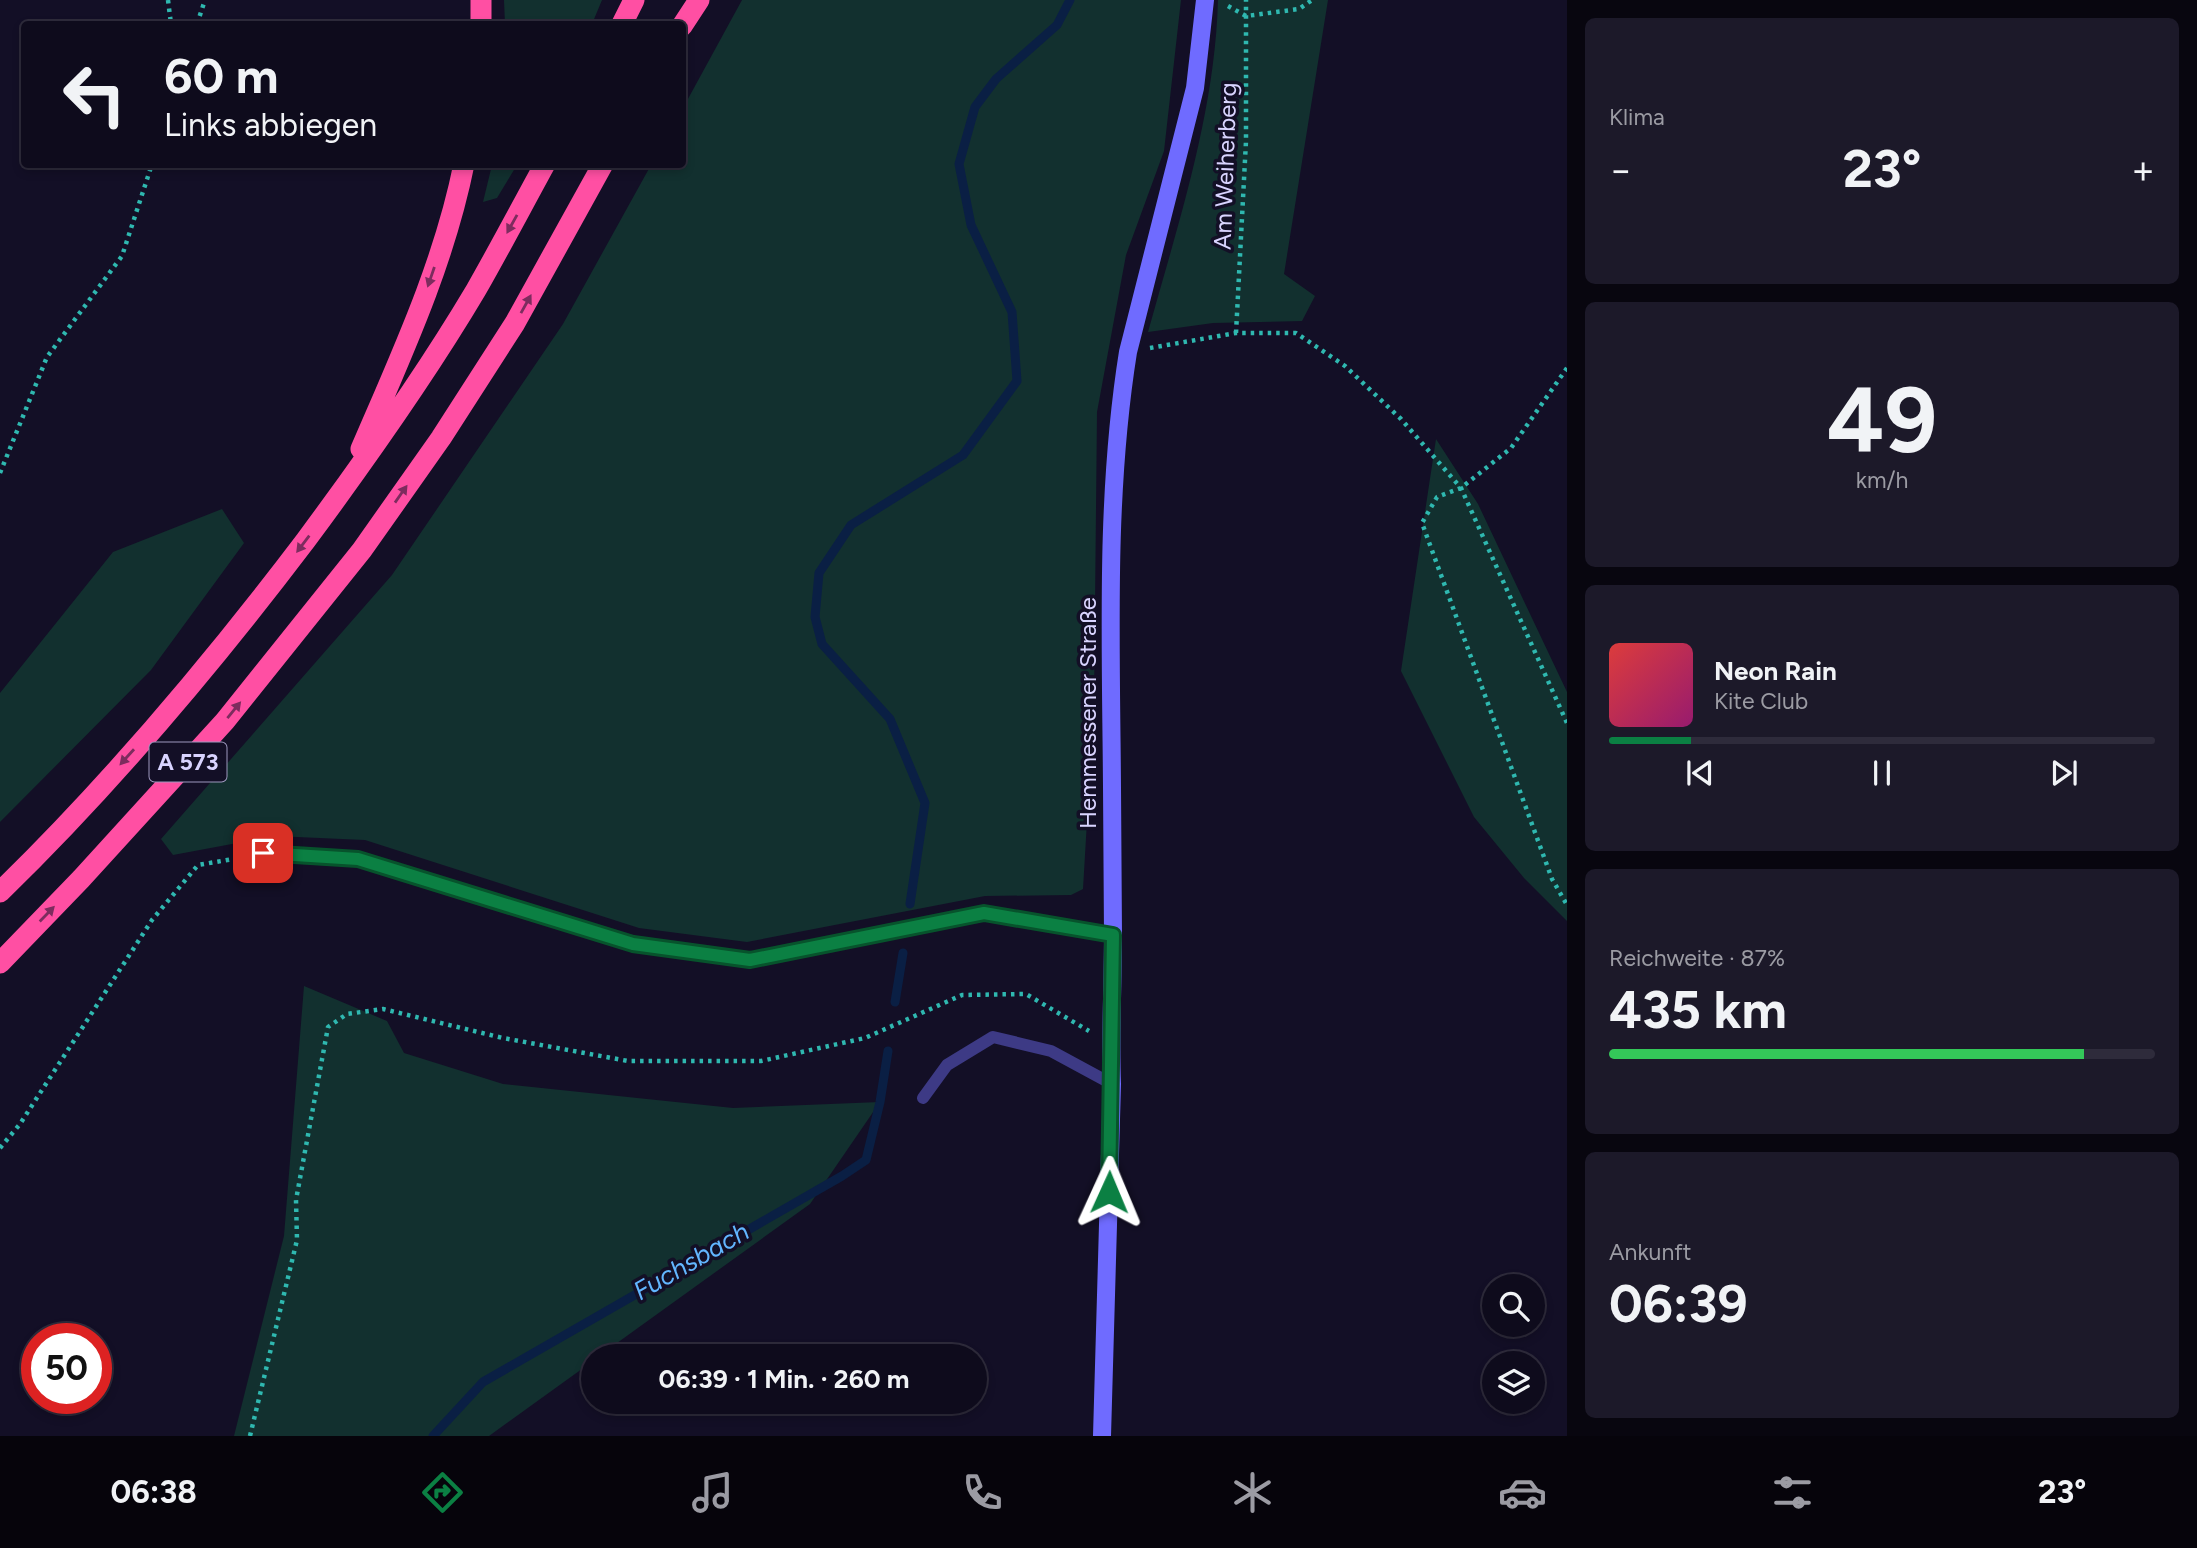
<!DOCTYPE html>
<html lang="de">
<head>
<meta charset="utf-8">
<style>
  :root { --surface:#0e0b1c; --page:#1c1929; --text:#f1f3f6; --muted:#9b9ba3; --line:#2e2b3b; --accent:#0b8043 }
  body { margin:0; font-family:Figtree,sans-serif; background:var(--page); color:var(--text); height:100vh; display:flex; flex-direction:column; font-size:26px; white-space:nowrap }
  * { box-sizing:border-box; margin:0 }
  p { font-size:23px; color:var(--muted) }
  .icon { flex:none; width:38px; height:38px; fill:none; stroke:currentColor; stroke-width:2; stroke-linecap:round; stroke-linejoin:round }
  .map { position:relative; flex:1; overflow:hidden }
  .details { display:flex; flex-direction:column; gap:18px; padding:18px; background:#08060f; width:630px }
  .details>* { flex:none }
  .banner { position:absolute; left:21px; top:21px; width:665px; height:147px; border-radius:7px; box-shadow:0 4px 10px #0003,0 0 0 2px var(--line); background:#0e0b1c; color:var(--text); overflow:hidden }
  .buttons { position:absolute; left:1482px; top:1274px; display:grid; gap:14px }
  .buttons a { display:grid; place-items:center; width:63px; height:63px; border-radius:50%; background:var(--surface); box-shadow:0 4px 10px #0003,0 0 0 2px var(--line); font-size:35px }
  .speed { position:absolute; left:21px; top:1323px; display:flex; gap:14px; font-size:35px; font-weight:700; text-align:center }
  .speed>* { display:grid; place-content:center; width:91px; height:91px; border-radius:50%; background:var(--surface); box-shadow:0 4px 10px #0003,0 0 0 2px var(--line); line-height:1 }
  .speed .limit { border:10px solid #d22; background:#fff; color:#111 }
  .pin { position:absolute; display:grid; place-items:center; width:60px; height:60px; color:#fff; margin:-30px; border-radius:14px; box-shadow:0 4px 10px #0006 }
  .me { position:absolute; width:77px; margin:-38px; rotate:1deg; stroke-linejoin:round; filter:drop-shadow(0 0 5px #0008) }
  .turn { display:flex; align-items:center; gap:24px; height:147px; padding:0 28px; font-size:32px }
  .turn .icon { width:91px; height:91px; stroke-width:2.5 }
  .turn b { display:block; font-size:49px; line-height:60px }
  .big { font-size:52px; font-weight:700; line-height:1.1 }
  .details .card { flex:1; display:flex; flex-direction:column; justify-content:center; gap:10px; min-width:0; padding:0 24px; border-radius:10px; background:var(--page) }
  .details .dial { align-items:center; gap:0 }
  .dial b { font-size:91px; line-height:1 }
  .song { display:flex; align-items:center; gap:21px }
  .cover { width:84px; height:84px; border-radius:10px; background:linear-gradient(135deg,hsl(0 70% 55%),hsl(320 70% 35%)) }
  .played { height:7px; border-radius:4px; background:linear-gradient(90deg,var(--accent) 15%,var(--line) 15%) }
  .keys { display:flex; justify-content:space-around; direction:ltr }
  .heat { display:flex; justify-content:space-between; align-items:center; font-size:38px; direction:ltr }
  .charge { height:10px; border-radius:5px; background:linear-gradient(90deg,#34c759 87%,var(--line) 0) }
  .trip { position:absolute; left:581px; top:1344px; width:406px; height:70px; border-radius:35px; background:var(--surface); box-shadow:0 4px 10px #0003,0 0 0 2px var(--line); font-weight:700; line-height:70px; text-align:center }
  .tab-bar { display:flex; height:112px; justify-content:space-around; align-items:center; background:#06040b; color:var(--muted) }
  .tab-bar .icon { width:49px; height:49px }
  .tab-bar .active { color:var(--accent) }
  .tab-bar b { font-size:32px; color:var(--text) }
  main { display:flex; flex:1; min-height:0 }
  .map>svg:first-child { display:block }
  .green { fill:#12302f }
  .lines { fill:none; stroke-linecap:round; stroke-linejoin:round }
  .stream { stroke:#0a1f44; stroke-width:9 }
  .path { stroke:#2fb8b0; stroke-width:4.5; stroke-dasharray:3.5 5; stroke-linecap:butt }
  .lane { stroke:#3d3a85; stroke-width:12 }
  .secondary { stroke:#6f6bff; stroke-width:18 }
  .highway { stroke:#ff4fa3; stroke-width:21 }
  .oneway { fill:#7d2c5e }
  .route-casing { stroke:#07532c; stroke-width:18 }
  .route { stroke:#0b8043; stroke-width:12 }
  .labels { text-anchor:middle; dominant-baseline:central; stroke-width:7; stroke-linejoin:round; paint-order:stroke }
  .shield { fill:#130f26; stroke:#9e99be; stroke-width:2 }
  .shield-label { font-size:23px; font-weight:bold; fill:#d9d4ff }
  .street-label { font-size:24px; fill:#d9d4ff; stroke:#130f26 }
  .water-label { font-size:26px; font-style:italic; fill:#62b6ff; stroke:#130f26 }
</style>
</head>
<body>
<main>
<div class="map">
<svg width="1567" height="1436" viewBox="0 0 1567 1436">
  <rect width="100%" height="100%" fill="#130f26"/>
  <path class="green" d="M504,0H602L592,24H505Z
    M742,0H1181L1164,151L1126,255L1097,412L1094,702L1083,889L1071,895L985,896L747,942L639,928L365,840L274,836L173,855L161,839L392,575L563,324L651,165L682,164L683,108Z
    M1218,0H1328L1284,274L1315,296L1302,321L1213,323L1148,332C1178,224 1215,113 1218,0Z
    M492,165H517L497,198L483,202Z
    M1436,439L1478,504L1567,692V921L1524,878L1474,817L1401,671Z
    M222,509L244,543L151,670L0,822V693L113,552Z
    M304,986L387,1021L404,1053L503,1084L733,1108L880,1102L810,1204L599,1356H593V1361L489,1436H234L284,1236Z"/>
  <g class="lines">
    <path class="stream" d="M910,904L925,803L890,719L822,644L815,617L819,573L851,525L963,455L1017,381L1012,312L971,225L959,164L975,107L996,79L1057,25L1070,0
      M895,1002L903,953
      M433,1436L483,1382L842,1176L866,1160L880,1102L888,1051"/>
    <path class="path" d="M168,0L171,24
      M1228,6L1246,16L1299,9L1312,0
      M197,24L205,0
      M1236,333L1246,141V0
      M1150,348L1236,333H1296L1345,366L1401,419L1461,488L1567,723
      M1567,368L1511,448L1461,488L1437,497L1422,523L1552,879L1567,905
      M0,473L47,357L122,256L152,164
      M0,1148L20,1124L152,920L198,865L245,857
      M250,1436L297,1240L296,1200L328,1027L347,1014L383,1009L503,1038L628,1061H761L865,1038L962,995L1026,994L1089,1031"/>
    <path class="lane" d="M263,853L358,859L633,944L750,960L984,913L1113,935
      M923,1098L947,1065L993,1037L1051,1051L1112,1084"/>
    <path class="secondary" d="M1102,1436L1112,1084C1110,1035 1113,985 1113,936C1113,886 1112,836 1112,787C1111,642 1105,496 1128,352L1195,88L1205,0"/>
    <path class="highway" d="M481,0V24
      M622,24L634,0
      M682,26L699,0
      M361,449C401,356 444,264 464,164
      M0,892C112,783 212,664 306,540C366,459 425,376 476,290C500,248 522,206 545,164
      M0,963L81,879L225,721L362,550L441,438L515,323L603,164"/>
  </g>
  <defs><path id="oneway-solid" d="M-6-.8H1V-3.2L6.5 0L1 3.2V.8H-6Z" transform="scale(1.75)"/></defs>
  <g class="oneway">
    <use href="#oneway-solid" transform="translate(512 224) rotate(119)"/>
    <use href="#oneway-solid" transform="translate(431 277) rotate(109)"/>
    <use href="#oneway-solid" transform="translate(526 304) rotate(-61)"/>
    <use href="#oneway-solid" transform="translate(401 494) rotate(-55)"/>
    <use href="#oneway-solid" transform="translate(303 544) rotate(127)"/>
    <use href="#oneway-solid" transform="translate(234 710) rotate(-51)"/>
    <use href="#oneway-solid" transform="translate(127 757) rotate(132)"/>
    <use href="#oneway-solid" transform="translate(47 914) rotate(-46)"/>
  </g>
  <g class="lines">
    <g class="route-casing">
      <path id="route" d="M263,853L358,859L633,944L750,960L984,913L1113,935L1109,1192"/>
    </g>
    <use href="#route" class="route"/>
  </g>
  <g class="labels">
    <rect class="shield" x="149.5" y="742.5" width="77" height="39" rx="5"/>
    <g class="shield-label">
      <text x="188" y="762">A 573</text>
    </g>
    <g class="street-label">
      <text transform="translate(1225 166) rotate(-88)">Am Weiherberg</text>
      <text transform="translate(1087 713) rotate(-90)">Hemmessener Straße</text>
    </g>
    <g class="water-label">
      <text transform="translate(691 1261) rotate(-30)">Fuchsbach</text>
    </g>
  </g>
</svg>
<div class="buttons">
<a><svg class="icon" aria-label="search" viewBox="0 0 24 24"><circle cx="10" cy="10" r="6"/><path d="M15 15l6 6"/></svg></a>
<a><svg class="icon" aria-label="layers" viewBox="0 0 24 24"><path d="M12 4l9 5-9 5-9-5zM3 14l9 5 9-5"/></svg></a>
</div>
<div class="speed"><div class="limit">50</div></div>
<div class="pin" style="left:263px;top:853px;background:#d93025"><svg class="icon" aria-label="arrive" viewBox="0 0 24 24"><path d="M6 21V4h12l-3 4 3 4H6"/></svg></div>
<svg class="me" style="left:1109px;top:1192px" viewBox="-20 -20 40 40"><path d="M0-17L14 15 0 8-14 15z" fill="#0b8043" stroke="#fff" stroke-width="4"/></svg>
<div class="trip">06:39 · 1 Min. · 260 m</div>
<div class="banner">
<div class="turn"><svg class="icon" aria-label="left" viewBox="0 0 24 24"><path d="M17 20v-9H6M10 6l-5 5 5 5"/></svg><div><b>60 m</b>Links abbiegen</div></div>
</div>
</div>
<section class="details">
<div class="card"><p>Klima</p>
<div class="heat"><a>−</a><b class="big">23°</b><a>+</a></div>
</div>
<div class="card dial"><b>49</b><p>km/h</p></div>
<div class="card">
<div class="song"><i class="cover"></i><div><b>Neon Rain</b><p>Kite Club</p></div></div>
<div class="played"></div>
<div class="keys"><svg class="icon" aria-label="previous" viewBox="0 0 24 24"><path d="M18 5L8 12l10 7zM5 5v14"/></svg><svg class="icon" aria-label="pause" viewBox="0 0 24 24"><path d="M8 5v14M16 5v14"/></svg><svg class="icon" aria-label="next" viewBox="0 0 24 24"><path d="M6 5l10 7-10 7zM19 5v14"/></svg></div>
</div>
<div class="card"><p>Reichweite · 87%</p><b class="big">435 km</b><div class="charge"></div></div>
<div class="card"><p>Ankunft</p><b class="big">06:39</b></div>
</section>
</main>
<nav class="tab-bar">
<b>06:38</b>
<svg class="icon active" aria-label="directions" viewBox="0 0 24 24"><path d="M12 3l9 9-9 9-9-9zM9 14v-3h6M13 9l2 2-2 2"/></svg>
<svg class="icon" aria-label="music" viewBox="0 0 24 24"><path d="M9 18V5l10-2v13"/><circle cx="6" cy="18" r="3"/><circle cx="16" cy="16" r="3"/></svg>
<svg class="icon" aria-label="phone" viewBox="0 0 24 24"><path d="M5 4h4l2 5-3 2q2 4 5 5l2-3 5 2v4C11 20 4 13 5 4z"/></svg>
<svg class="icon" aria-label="climate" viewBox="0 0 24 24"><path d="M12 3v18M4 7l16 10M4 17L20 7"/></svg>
<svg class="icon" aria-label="car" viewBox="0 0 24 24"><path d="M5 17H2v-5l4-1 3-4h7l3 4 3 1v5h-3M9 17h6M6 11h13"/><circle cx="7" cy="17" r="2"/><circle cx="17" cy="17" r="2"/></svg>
<svg class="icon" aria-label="filters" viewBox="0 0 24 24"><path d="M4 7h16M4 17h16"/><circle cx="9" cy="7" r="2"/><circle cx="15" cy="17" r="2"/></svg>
<b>23°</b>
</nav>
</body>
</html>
